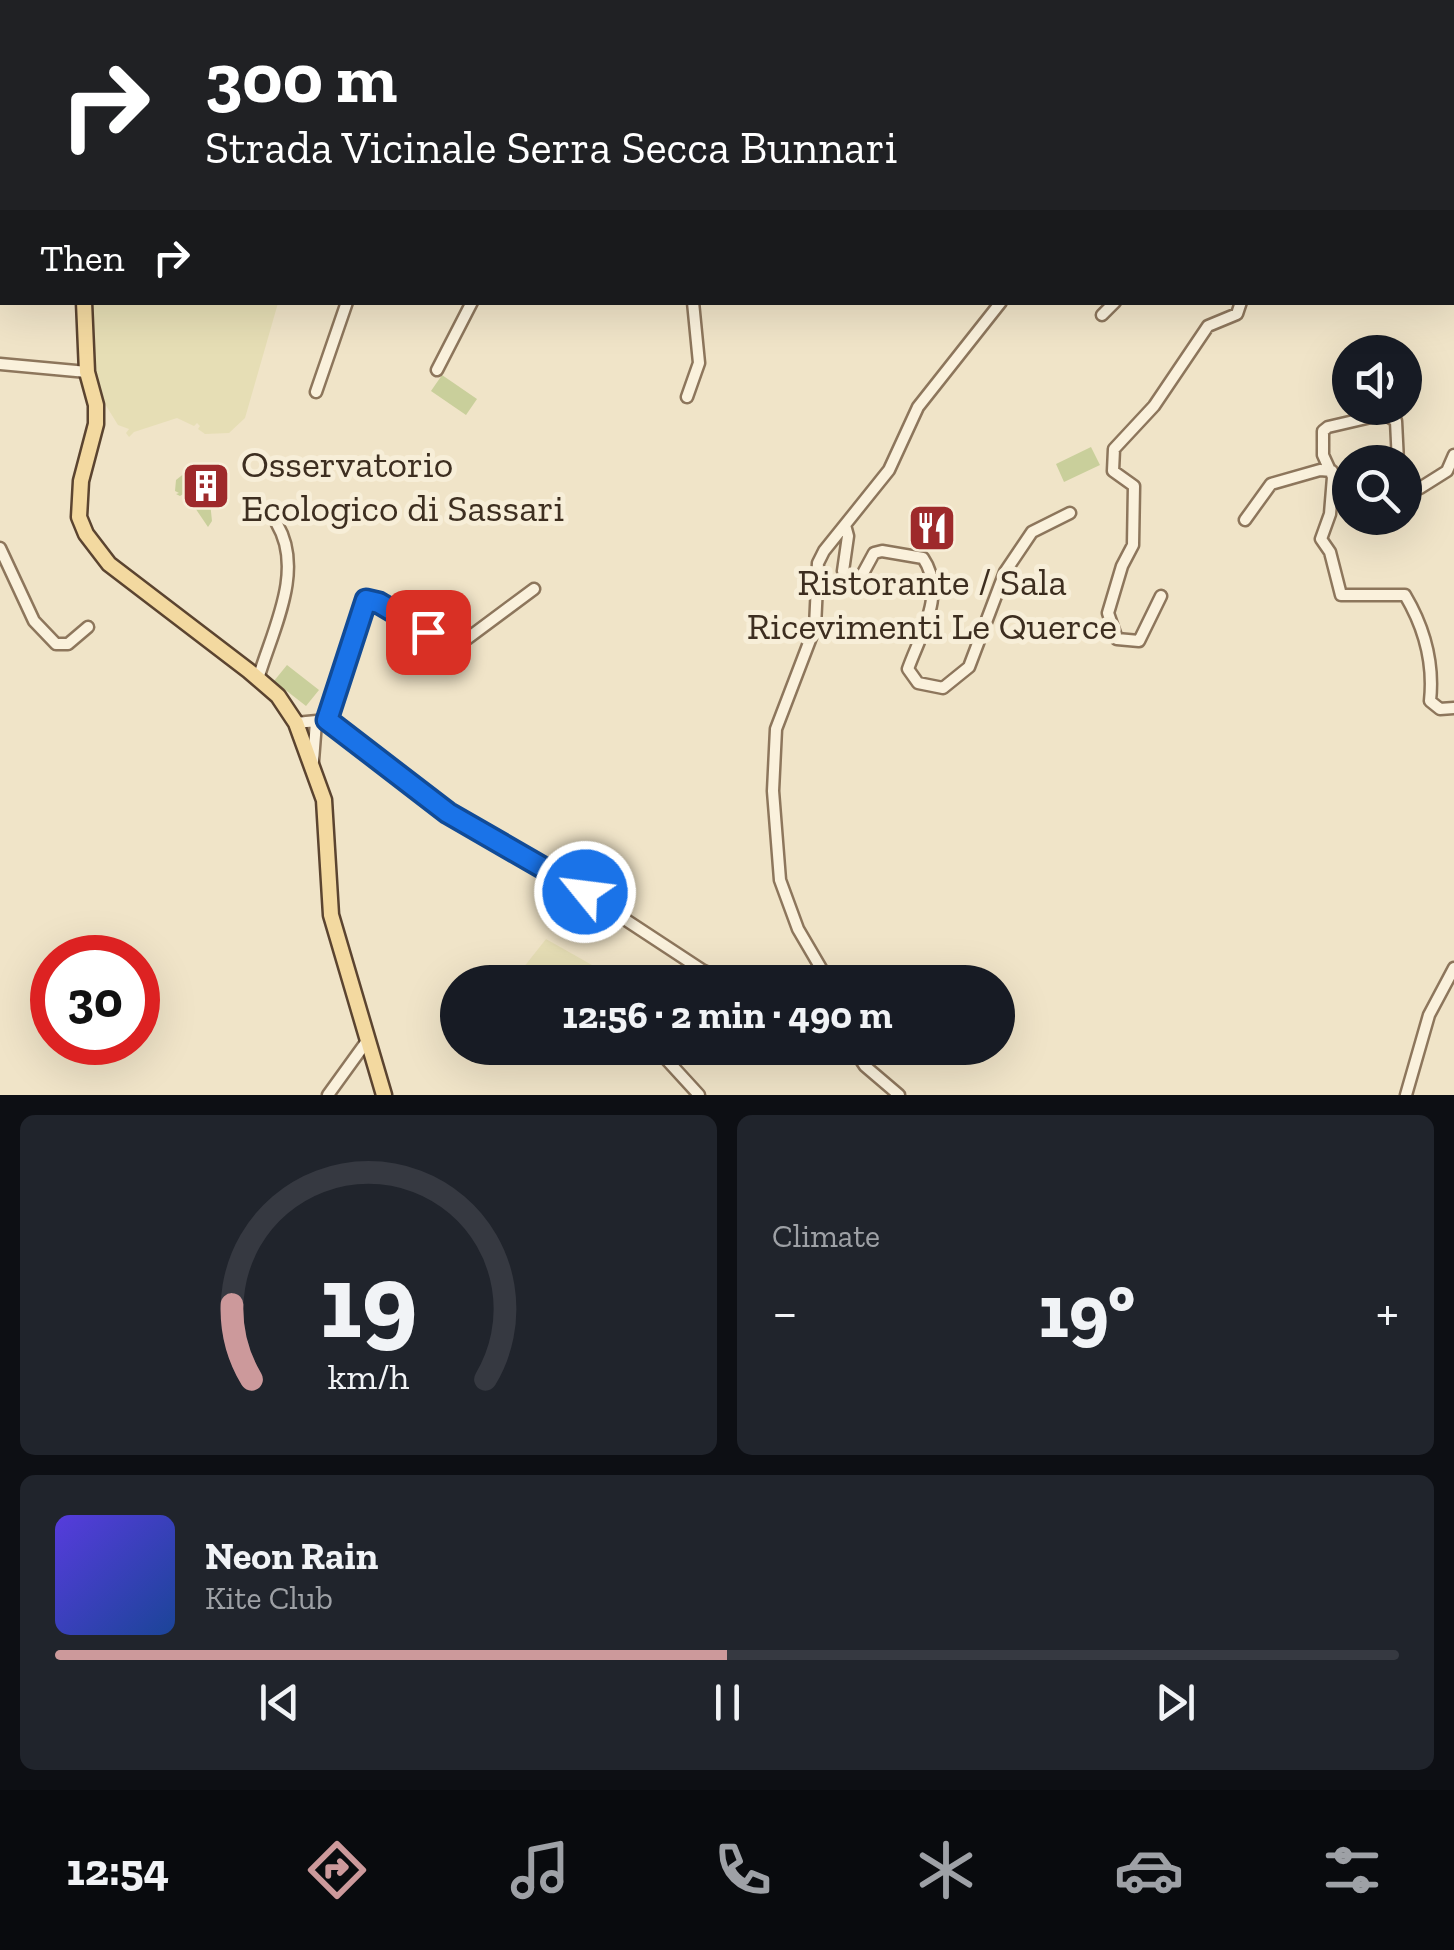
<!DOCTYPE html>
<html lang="en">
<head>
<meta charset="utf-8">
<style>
  :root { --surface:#171b24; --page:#20242c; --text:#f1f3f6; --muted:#9ea1a6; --line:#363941; --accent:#cc999b }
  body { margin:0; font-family:"Zilla Slab",serif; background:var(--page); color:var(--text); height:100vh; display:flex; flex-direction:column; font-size:38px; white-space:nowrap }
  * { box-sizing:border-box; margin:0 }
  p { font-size:32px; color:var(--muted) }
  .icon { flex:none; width:55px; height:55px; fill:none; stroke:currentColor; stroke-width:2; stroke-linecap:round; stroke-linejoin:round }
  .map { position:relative; height:1095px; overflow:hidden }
  .panel { display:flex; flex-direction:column; gap:20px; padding:20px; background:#0d0f14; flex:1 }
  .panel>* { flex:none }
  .top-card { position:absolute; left:0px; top:0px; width:1455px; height:305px; box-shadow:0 10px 40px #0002; background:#202124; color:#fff; overflow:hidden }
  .fabs { position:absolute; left:1332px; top:335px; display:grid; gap:20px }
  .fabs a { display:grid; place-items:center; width:90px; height:90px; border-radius:50%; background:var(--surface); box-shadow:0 10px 40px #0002; font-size:50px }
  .speed { position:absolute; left:30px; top:935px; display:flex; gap:20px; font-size:50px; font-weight:700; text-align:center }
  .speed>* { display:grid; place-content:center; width:130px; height:130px; border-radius:50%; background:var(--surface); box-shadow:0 10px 40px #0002; line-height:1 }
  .speed .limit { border:15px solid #d22; background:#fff; color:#111 }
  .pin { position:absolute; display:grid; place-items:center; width:85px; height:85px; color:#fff; margin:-42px; border-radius:20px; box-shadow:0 5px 15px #0006 }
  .me { position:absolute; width:110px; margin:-55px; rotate:299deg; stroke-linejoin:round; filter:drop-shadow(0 0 8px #0008) }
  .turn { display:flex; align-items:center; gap:35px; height:210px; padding:0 40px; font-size:45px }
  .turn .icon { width:130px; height:130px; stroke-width:2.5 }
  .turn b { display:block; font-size:70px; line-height:85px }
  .then { display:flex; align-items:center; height:95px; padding:0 40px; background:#0003; gap:20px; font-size:38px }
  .big { font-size:75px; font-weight:700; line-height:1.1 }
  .panel .widget { flex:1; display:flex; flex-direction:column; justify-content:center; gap:15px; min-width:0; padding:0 35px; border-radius:15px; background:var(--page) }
  .panel .dial { align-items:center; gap:0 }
  .dial svg { height:260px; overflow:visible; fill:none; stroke:var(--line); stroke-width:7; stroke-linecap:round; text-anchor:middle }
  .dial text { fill:var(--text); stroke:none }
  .song { display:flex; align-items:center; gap:30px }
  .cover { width:120px; height:120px; border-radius:15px; background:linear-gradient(135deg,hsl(250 70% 55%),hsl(220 70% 35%)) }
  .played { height:10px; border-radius:5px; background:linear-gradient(90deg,var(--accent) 50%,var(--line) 50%) }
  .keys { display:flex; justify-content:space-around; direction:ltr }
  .heat { display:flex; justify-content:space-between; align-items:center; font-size:55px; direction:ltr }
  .panel .tiles { flex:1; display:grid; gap:20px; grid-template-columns:1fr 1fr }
  .widget:last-child { grid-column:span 2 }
  .trip { position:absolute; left:440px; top:965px; width:575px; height:100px; border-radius:50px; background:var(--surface); box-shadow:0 10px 40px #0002; font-weight:700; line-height:100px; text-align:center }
  .tabs { display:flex; height:160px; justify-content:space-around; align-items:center; background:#090b0e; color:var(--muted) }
  .tabs .icon { width:70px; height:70px }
  .tabs .active { color:var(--accent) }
  .tabs b { font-size:45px; color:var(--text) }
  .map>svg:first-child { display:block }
  .farmland { fill:#e6deb5 }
  .green { fill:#c9cf9b }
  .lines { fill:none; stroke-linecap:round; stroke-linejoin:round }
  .minor-casing { stroke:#8d765c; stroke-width:15 }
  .major-casing { stroke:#5b4430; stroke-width:19 }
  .minor { stroke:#faf1dc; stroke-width:10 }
  .major { stroke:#f3d9a0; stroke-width:14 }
  .route-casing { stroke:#114b97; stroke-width:25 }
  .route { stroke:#1a73e8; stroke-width:18 }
  .labels { text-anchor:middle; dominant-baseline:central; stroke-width:10; stroke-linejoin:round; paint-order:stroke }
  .poi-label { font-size:38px; fill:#3d2e20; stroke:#f7eed8; text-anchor:start }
</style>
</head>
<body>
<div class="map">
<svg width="1454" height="1095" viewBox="0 0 1454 1095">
  <rect width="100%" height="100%" fill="#f0e4c8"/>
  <path class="farmland" d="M90,303H278L245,418L229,433L205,434L198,429L200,426L197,423L194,426L177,418L134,432L129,437L126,433L129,429L118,425L105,404L96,368Z
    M546,939L622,982H512Z"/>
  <path class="green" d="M442,375L477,399L466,415L431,391Z
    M1091,447L1100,465L1064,482L1056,464Z
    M186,472V480L206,494L211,489L213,491L210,502L212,521L208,527L185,493L180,496L176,494L179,493L175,491L176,480Z
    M287,665L319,690L306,706L274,681Z"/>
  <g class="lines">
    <g class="minor-casing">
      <path id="minor" d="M205,0L211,2
        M295,0L299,2
        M356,0L359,2
        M639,0L641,2
        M1048,0L1055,2
        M1214,0L1219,2
        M1418,0L1420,2
        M0,2L3,0
        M41,2L42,0
        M113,2L114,0
        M271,2L272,0
        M1122,2V0
        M1190,2L1193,0
        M1452,174L1454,173
        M1452,191L1454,189
        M1452,248L1454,251
        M1102,315L1115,302
        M0,364L87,372
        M437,370L472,302
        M316,392L347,302
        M687,397L699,363L693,302
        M1398,462L1396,421L1384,414L1328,427L1323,431V455L1333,477L1330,514L1321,539L1330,552L1341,595H1405C1424,627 1434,664 1430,701L1440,709L1454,708
        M1405,477L1420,488L1447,471L1454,455
        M1245,520L1271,484L1320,470L1332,471
        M845,525L848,536L843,571L849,576L861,577L874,553L882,551L923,558C947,593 920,635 908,669L918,683L943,688L969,667L1005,572L1032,532L1070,513
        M0,548L34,621L56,644H68L88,627
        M1161,596L1139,641L1117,639L1108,613L1122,566L1133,545L1134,486L1113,471L1114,449L1154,406L1208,326L1237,314L1241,302
        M258,679C272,631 305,571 277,524
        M327,720L366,599C395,604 429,633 460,644L534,589
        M296,723L327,720L448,813L565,880L702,970L729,982
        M313,761L316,722
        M690,982L702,970
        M794,982L821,970
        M829,982L798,929L780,880L773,791L776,729L815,627L818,563L824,551L889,470L918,407L1001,302
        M656,1048L699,1095
        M853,1048L865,1066L899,1095
        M328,1095L367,1041
        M1406,1095L1429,1015L1454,968"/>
    </g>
    <g class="major-casing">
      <path id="major" d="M0,50L2,49
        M0,76L2,77
        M84,302L87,372L96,405V424L81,481L79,517L86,534L109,564L249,671L278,696L296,723L324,800L331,915L384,1095"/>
    </g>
    <use href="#minor" class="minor"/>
    <use href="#major" class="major"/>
  </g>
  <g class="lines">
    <g class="route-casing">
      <path id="route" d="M428,632L379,603L366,600L327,720L448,813L585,892"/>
    </g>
    <use href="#route" class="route"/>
  </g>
  <defs>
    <g id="building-square" transform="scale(2.5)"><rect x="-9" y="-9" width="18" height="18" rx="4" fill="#9e2a2b" stroke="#f7eed8"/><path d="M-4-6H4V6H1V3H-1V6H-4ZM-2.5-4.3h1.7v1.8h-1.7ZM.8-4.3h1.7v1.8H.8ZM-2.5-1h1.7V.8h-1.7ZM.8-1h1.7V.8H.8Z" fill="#fff"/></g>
    <g id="restaurant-square" transform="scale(2.5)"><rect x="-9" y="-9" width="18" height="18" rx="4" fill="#9e2a2b" stroke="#f7eed8"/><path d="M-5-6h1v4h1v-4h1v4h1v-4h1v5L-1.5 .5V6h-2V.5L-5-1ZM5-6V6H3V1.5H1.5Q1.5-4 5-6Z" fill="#fff"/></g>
  </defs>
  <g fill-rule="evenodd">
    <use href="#building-square" x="206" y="486"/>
    <use href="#restaurant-square" x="932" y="528"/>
  </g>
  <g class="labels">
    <g class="poi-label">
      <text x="241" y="464">Osservatorio<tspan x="241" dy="44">Ecologico di Sassari</tspan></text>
      <text x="932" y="582" text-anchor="middle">Ristorante / Sala<tspan x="932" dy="44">Ricevimenti Le Querce</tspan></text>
    </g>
  </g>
</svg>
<div class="fabs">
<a><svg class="icon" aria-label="sound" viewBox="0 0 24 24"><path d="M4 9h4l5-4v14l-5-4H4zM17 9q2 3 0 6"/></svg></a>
<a><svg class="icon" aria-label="search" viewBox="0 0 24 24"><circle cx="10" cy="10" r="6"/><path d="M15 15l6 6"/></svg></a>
</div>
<div class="speed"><div class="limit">30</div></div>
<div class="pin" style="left:428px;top:632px;background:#d93025"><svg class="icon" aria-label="arrive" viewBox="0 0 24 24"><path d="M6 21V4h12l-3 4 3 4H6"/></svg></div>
<svg class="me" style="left:585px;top:892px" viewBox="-20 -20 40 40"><circle r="17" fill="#1a73e8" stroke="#fff" stroke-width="3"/><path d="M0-11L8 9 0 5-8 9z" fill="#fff"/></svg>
<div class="trip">12:56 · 2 min · 490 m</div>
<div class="top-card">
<div class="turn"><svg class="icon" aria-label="right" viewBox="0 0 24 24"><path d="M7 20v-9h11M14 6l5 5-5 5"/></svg><div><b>300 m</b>Strada Vicinale Serra Secca Bunnari</div></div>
<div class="then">Then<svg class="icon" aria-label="right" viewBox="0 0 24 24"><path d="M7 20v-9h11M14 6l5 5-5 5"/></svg></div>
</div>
</div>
<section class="panel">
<div class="tiles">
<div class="widget dial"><svg viewBox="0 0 100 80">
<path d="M14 69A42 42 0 1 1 86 69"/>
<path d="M14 69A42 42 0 0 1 8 46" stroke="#cc999b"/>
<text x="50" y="56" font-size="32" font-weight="700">19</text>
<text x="50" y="72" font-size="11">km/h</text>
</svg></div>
<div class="widget"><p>Climate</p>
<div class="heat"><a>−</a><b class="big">19°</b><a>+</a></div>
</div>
<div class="widget">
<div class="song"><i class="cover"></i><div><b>Neon Rain</b><p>Kite Club</p></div></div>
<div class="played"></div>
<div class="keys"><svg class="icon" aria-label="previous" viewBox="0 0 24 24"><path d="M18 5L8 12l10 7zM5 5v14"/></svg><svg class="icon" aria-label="pause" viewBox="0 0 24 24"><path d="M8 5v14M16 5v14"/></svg><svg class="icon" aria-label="next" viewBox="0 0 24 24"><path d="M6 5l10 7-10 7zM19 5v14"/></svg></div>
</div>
</div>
</section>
<nav class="tabs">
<b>12:54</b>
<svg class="icon active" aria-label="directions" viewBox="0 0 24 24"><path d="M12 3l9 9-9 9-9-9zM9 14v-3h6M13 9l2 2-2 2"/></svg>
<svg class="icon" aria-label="music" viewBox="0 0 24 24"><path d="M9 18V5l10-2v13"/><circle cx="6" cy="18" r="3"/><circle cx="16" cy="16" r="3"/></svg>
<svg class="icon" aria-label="phone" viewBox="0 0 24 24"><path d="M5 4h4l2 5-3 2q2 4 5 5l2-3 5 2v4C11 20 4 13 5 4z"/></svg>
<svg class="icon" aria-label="climate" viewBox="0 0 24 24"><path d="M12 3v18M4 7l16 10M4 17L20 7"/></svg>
<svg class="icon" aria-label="car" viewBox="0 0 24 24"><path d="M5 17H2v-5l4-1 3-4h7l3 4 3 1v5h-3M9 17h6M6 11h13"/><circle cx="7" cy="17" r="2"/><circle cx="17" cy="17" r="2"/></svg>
<svg class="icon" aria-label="filters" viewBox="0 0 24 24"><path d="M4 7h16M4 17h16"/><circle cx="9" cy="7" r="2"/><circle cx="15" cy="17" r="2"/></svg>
</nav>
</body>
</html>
